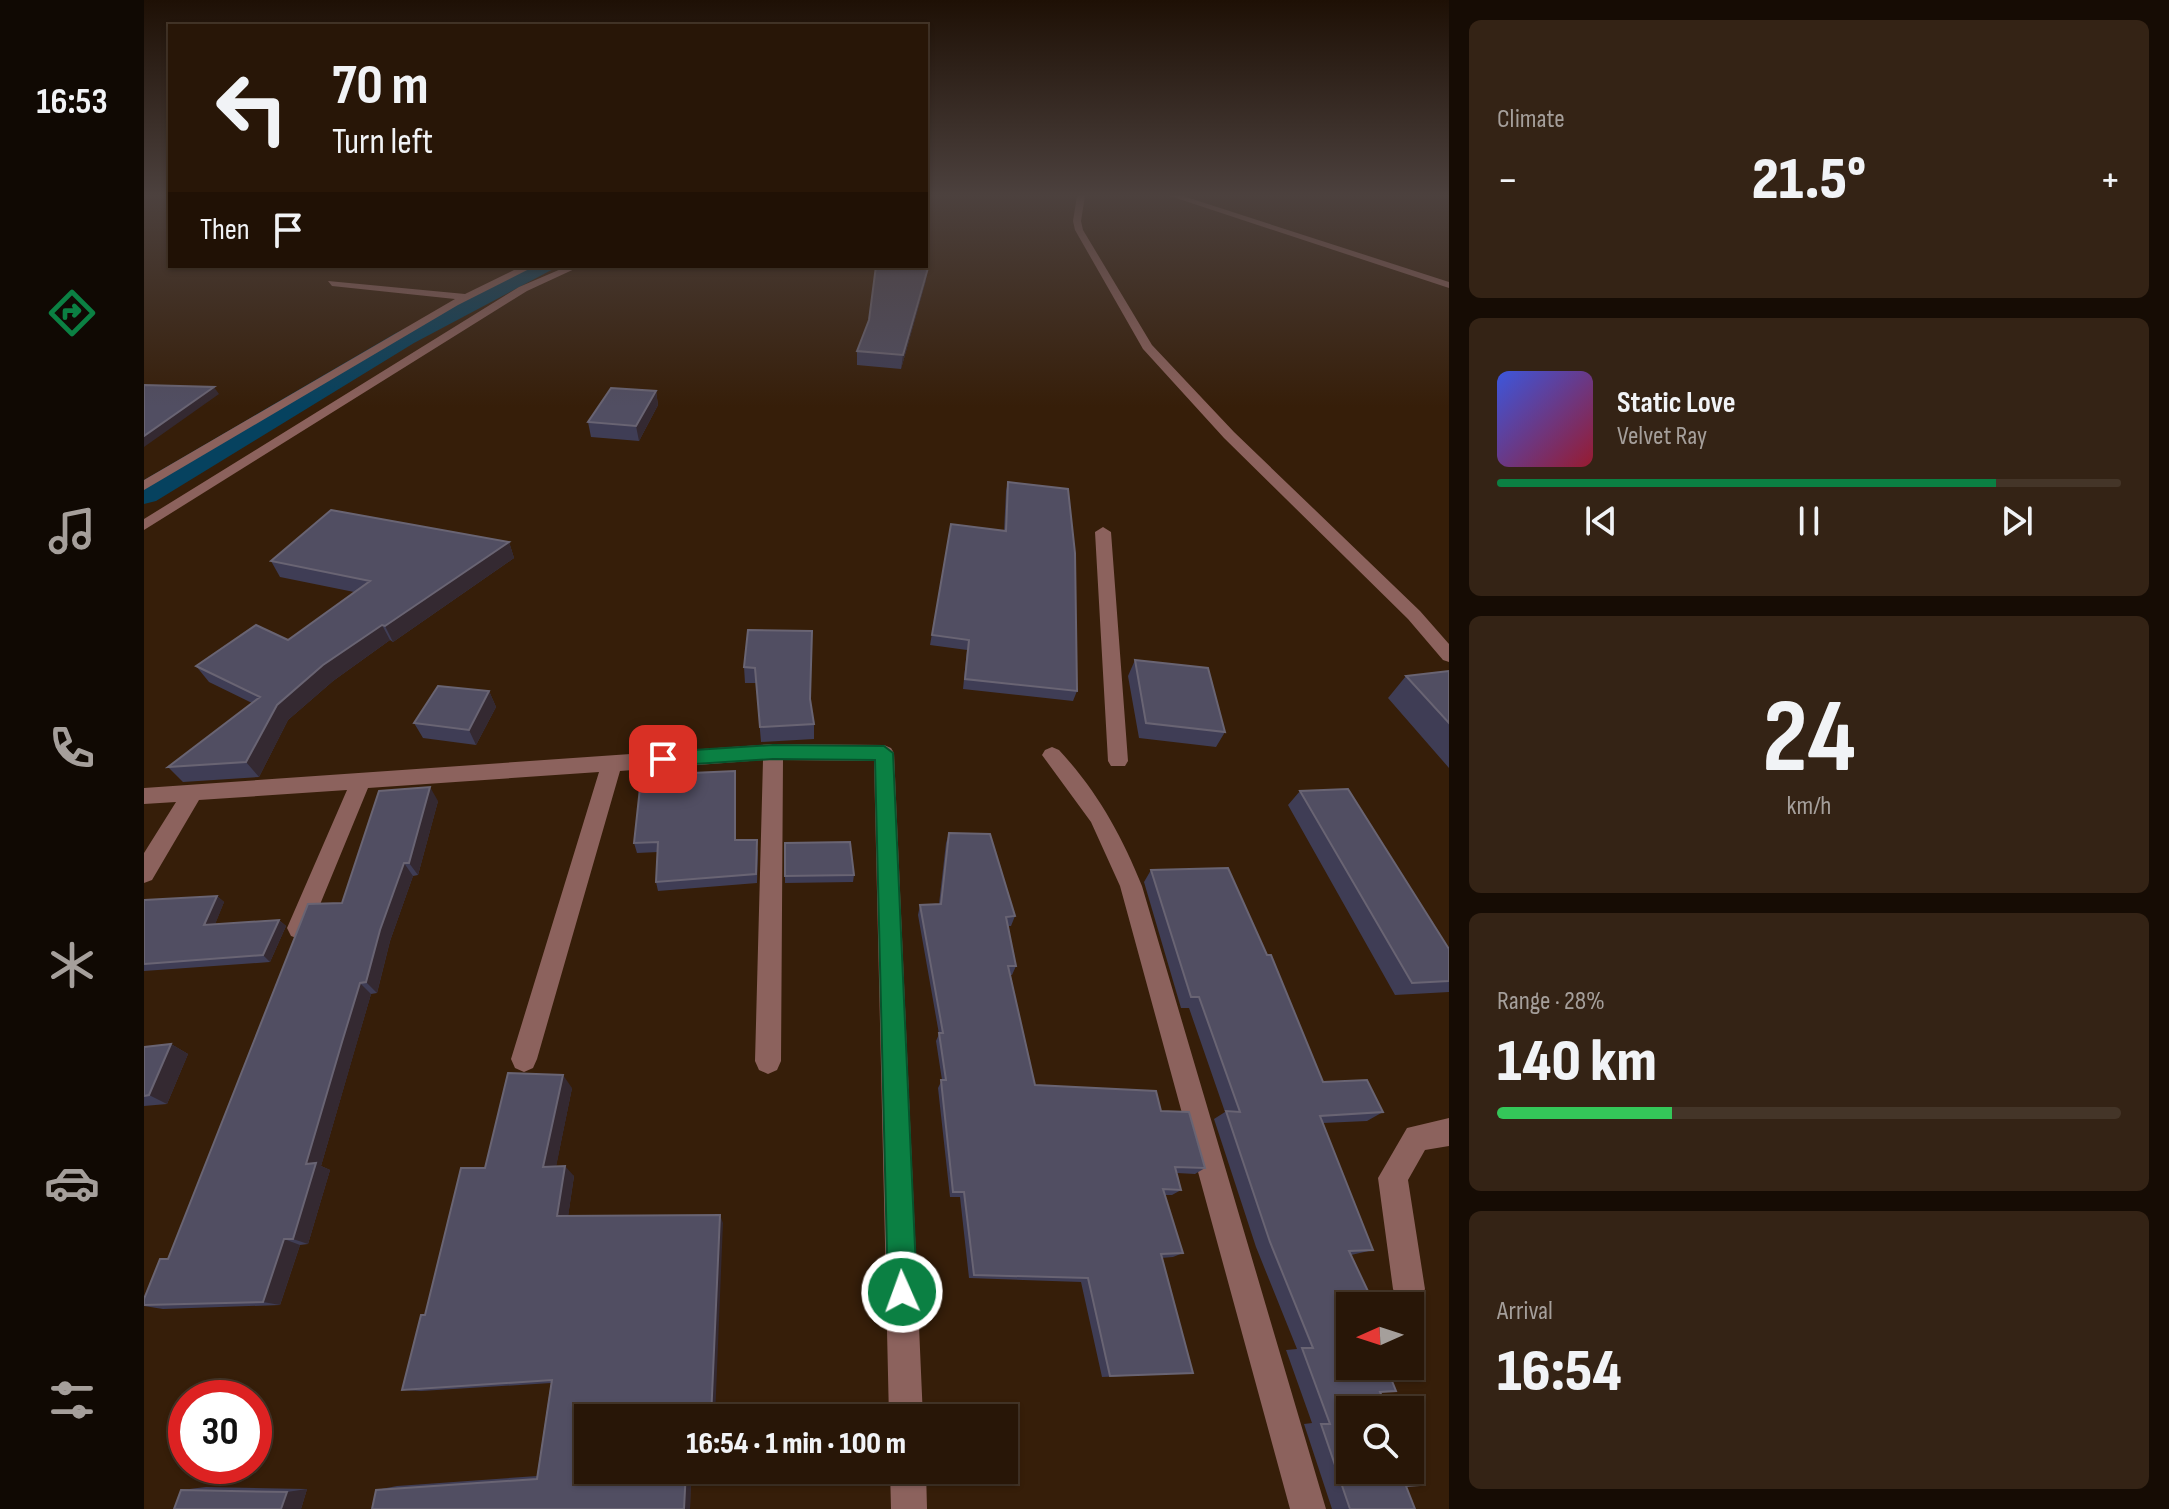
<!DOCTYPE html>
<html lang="en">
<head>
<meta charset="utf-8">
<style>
  :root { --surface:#281607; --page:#342315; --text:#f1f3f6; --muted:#a59f9b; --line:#443528; --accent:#0b8043 }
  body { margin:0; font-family:"Sofia Sans Condensed",sans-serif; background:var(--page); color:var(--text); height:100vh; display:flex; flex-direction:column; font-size:30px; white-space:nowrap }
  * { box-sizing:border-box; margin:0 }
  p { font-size:26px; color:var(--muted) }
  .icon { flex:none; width:44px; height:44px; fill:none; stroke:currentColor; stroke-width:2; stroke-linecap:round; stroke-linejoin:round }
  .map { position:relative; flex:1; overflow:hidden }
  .details { display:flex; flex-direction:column; gap:20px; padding:20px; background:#160c04; width:720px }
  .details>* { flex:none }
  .hud { position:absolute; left:24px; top:24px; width:760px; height:244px; border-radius:0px; box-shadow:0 2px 6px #0004,0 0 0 2px var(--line); background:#281607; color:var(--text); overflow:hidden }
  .needle { width:52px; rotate:267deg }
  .tools { position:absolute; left:1192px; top:1292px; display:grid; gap:16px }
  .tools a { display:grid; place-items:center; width:88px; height:88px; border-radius:0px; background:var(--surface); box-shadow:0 2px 6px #0004,0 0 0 2px var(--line); font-size:40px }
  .speed { position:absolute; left:24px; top:1380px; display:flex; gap:16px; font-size:40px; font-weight:700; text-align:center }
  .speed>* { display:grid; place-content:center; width:104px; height:104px; border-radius:50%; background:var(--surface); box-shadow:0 2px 6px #0004,0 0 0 2px var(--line); line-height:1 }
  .speed .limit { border:12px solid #d22; background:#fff; color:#111 }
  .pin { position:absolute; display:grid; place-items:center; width:68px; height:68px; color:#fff; margin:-34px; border-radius:16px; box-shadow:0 4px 12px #0006 }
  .me { position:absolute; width:88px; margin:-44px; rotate:358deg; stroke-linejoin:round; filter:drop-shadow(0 0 6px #0008) }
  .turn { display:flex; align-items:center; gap:28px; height:168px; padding:0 32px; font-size:36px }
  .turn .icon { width:104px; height:104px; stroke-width:2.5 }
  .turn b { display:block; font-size:56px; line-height:68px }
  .then { display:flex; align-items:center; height:76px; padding:0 32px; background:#0003; gap:16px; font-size:30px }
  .big { font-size:60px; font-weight:800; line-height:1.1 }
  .details .tile { flex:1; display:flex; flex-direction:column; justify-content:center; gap:12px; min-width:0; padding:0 28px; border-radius:12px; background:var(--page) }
  .details .dial { align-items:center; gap:0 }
  .dial b { font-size:104px; line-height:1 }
  .song { display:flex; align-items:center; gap:24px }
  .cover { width:96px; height:96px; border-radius:12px; background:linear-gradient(135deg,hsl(230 70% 55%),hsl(350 70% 35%)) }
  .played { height:8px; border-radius:4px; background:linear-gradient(90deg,var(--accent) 80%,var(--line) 80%) }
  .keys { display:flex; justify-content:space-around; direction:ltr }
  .heat { display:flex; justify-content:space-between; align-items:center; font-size:44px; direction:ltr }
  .charge { height:12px; border-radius:6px; background:linear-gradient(90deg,#34c759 28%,var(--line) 0) }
  .trip { position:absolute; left:430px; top:1404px; width:444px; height:80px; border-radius:0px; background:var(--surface); box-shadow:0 2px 6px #0004,0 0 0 2px var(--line); font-weight:800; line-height:80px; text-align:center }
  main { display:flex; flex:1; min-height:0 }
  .tab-bar { display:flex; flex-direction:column; width:144px; justify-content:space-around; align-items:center; background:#100903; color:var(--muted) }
  .tab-bar .icon { width:56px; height:56px }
  .tab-bar .selected { color:var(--accent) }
  .tab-bar b { font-size:36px; color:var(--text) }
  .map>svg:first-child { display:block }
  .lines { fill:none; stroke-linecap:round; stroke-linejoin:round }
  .canal { fill:#06425f; fill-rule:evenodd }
  .minor { fill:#8c625d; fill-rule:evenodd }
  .wall { fill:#3f3d55 }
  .shaded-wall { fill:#342931 }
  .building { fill:#514e62; stroke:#696473; stroke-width:2 }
  .route { fill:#0b8043; stroke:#07532c; stroke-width:2 }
</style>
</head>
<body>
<main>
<nav class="tab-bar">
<b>16:53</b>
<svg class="icon selected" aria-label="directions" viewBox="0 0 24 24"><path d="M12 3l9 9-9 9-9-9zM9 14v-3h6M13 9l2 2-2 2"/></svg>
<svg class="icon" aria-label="music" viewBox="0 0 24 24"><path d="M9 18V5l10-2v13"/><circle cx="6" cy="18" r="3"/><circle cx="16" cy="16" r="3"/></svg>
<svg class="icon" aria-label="phone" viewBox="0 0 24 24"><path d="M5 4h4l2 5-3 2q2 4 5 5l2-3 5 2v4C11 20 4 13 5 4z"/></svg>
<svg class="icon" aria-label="climate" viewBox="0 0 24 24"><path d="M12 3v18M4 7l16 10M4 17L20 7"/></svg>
<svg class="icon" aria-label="car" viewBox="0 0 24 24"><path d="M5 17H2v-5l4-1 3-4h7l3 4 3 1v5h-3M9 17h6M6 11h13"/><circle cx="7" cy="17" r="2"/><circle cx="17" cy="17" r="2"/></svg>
<svg class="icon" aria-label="filters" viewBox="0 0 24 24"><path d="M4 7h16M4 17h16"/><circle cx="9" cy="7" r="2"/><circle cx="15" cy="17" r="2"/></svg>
</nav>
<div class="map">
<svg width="1305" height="1509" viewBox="0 0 1305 1509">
  <rect width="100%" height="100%" fill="#361e09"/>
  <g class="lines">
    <path class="canal" d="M387,266H415L270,343L12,501L0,504V480L252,333Z"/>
    <path class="minor" d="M933,196H941L937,221L939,230L1008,345L1090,432L1276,611L1305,644V662L1299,660L1264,619L1080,438L999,349L931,230L929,221Z
      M1026,196H1039L1305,282V288Z
      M378,266H391L314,305L0,490V480L311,299L188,286L184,281L321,294Z
      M424,266H437L383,291L0,530V519L375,287Z
      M959,527L967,532L984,761L981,766H967L964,761L951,532Z
      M629,744L740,745L747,748L750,753L779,1418H745L730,761L639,760L637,1061L633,1070L624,1074L615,1070L611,1061L619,760L476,771L393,1059L389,1068L380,1072L371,1068L367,1059L455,772L224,788L163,936L155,939L147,936L143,928L203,790L55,800L8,880L0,883V853L32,802L0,804V788Z
      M908,747L915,750C953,791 977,834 998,886L1182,1509H1146L976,886L947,822L898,755L901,750Z
      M1305,1118V1146L1281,1150L1264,1180L1281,1289L1276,1300L1265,1305L1254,1300L1249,1289L1234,1178L1263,1128Z
      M746,1470H782L783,1509H747Z"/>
  </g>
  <path class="wall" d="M782,280L757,369L713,365V351Z
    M512,391L514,405L495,441L447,437L444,422Z
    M864,482L933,691L929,701L819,689L823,650L786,645L807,524L860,531L862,491Z
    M365,542L370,558L249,642L246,640L189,681L144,720L115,777L39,782L24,767L108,703L65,682L52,666L144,640L210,592L136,577L127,561Z
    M604,630L666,699L670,724V739L617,742L612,683H601L600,667Z
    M991,660L1081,732L1072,747L995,738L984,676Z
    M1305,671V768L1244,698L1262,676Z
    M345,691L352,707L332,745L279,738L270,723Z
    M592,782V840L614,850L613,883L514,891L512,882L514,852L493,853L490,843L547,786Z
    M1156,791L1305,949V992L1251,995L1144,805Z
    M294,801L274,875L269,876L246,941L233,993L227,994L210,1052L177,1166L186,1170L164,1244L156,1245L136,1305L19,1309L0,1306L198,903Z
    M805,833L871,916L867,926H864L872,966L868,975H866L891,1085L1017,1111L1061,1168L1051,1174L1033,1173L1037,1190L1028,1195H1021L1039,1253L1029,1257L1017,1258L1049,1373L958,1377L937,1282L825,1278L816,1197H806L794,1088L798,1080L792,1041L795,1034L774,915L776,905L795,904L802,843Z
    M641,843L710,875L709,882L641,883Z
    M1007,870L1179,1082L1239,1112L1223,1121L1179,1123L1229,1250L1207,1255L1206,1306L1236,1392L1262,1486L1271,1509H1188L1160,1424L1168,1423L1142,1350L1153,1349L1112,1247L1070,1119L1081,1112L1045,1008H1037L1000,882Z
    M73,896L80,902L71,924L135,920L142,926L126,962L0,971V900Z
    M27,1044L44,1054L23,1104L0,1106V1047Z
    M428,1088L412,1166L430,1176L424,1216L579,1223L444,1418L547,1470L546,1509H228L232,1490L253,1486L393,1476L407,1383L277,1391L258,1390L281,1315L341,1168Z
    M62,1487L163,1489L157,1509L37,1490Z"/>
  <path class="shaded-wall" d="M784,268L782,280L757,369L759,355Z
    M70,387L75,394L0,447V436Z
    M512,391L514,405L495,441L492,426Z
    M365,542L370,558L249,642L241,626Z
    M238,625L246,640L189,681L144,720L115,777L102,762L133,705L179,665Z
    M345,691L352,707L332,745L325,730Z
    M591,771L592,782V850L591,840Z
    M286,787L294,801L274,875L265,863Z
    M260,863L269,876L246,941L233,993L222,982L236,930Z
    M73,896L80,902L68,932L60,925Z
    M135,920L142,926L126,962L119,955Z
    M216,983L227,994L177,1166L186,1170L164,1244L149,1239L162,1164Z
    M27,1044L44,1054L23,1104L5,1095Z
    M419,1075L428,1088L410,1177L399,1167Z
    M421,1166L430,1176L423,1224L413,1216Z
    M576,1215L579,1223L571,1418H567Z
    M140,1239L156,1245L136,1305L119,1302Z
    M542,1470H547L546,1509H540Z
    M163,1489L157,1509H137L143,1492Z"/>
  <path class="building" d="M732,266L784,268L759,355L713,351L725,320Z
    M0,385L70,387L0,436Z
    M467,388L512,391L492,426L444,422Z
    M864,482L924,489L931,553L933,691L821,679L825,640L788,635L807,524L862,531Z
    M187,510L365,542L241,626L238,625L179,665L133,705L102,762L24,767L116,697L52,666L112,625L144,640L226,581L127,561Z
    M604,630L668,631L666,699L670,724L616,727L611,668L600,667Z
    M991,660L1064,668L1081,732L1002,723Z
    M1305,671V723L1262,676Z
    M294,686L345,691L325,730L270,723Z
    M591,771V840H613L612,874L512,882L514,842L490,843L496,788L547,786L548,773Z
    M286,787L265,863H260L236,930L222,982L216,983L198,1042L162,1164L172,1163L149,1239H140L119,1302L0,1305V1299L16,1259H24L164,904L198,903L235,791Z
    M1204,789L1305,949V981L1268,983L1156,791Z
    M805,833L846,834L871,916L862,917L872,966H864L891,1085L1012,1091L1017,1111L1045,1112L1061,1168L1031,1167L1037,1190L1019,1189L1039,1253L1017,1254L1049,1373L966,1376L944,1278L830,1275L820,1192H809L797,1080H802L795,1033H799L776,905L797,904Z
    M706,842L710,875L641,876V843Z
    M1084,868L1123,955H1127L1179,1082L1223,1080L1239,1112L1176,1116L1229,1250L1205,1251L1231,1306H1206V1366H1242L1252,1391L1236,1392L1244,1410H1206V1470H1266V1464L1275,1485L1262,1486L1271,1509H1206L1177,1424H1186L1158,1348H1169L1126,1242L1082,1111L1096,1112L1055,997H1047L1007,870Z
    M73,896L60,925L135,920L119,955L0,964V900Z
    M27,1044L5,1095L0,1096V1047Z
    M364,1073L419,1075L399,1167L421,1166L413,1216L576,1215L567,1418H444V1470H542L540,1509H228L232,1490L393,1479L408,1380L258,1390L277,1315H281L317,1168H341Z
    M37,1490L143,1492L137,1509H30Z"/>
  <linearGradient id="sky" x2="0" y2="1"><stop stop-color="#1e1005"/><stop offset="0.48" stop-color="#4c413e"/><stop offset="1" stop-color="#4c413e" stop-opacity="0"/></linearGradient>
  <rect width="1305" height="407" fill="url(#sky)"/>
  <path class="route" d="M629,745L740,746L749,753L773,1292L768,1302L758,1306L748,1302L744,1292L731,760L629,759L519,766L510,759L519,752Z"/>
</svg>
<div class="tools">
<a><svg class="needle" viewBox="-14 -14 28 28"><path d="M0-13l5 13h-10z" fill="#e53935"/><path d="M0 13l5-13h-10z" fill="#a59f9b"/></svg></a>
<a><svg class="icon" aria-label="search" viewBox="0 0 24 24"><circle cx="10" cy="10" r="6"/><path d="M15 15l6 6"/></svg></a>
</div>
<div class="speed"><div class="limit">30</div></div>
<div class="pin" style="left:519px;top:759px;background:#d93025"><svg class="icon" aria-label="arrive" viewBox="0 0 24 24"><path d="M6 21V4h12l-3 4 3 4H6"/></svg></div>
<svg class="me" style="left:758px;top:1292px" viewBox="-20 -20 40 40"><circle r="17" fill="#0b8043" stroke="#fff" stroke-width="3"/><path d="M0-11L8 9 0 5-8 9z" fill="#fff"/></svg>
<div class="trip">16:54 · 1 min · 100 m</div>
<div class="hud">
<div class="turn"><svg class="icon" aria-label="left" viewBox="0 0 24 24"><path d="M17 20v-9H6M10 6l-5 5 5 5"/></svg><div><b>70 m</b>Turn left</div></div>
<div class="then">Then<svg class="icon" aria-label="arrive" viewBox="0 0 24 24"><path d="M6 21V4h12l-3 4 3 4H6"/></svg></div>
</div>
</div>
<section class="details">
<div class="tile"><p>Climate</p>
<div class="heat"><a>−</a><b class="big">21.5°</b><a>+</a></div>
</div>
<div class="tile">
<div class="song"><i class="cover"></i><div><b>Static Love</b><p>Velvet Ray</p></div></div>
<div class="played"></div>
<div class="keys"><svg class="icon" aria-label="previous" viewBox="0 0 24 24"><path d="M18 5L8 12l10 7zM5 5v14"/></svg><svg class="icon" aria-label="pause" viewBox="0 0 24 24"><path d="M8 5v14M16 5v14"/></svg><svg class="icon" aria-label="next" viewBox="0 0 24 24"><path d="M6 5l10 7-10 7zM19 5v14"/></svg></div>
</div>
<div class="tile dial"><b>24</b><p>km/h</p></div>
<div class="tile"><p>Range · 28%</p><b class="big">140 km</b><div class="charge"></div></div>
<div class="tile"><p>Arrival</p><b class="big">16:54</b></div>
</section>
</main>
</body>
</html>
